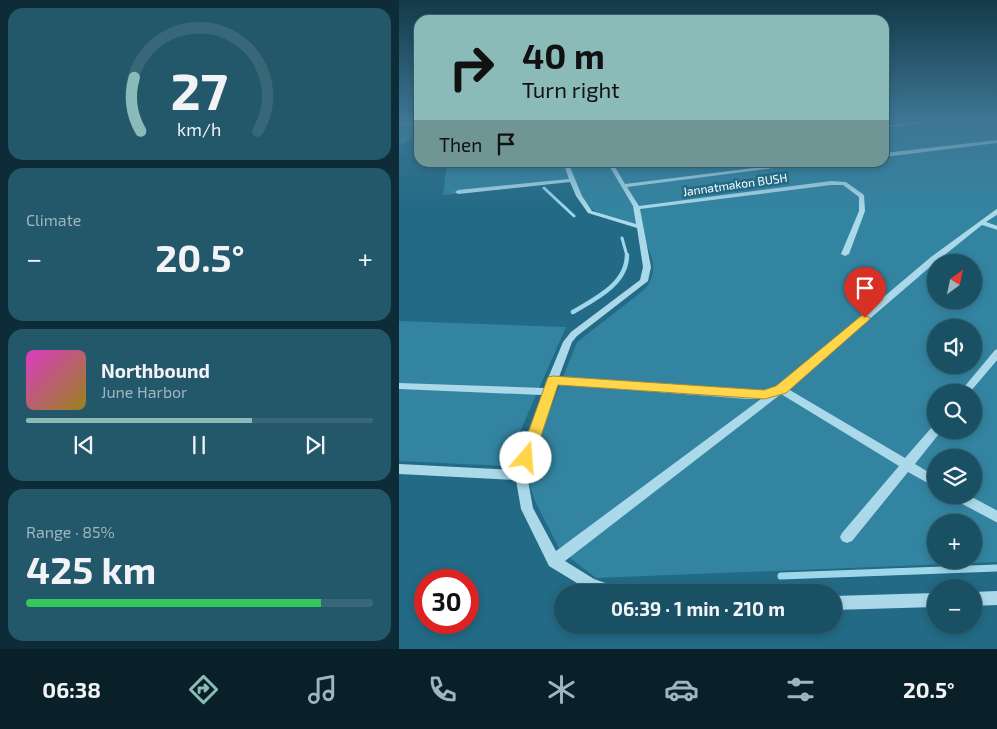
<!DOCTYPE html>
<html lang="en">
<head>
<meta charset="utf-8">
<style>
  :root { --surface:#1a5064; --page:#23576a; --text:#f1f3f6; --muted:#9fb5bf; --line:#386778; --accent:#8bbbb9 }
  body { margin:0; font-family:"Exo 2",sans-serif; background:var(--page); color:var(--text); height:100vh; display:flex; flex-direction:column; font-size:19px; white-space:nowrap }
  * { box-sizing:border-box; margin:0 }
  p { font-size:16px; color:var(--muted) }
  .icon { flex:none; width:28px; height:28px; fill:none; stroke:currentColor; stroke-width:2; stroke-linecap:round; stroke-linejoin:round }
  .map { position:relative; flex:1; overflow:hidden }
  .drawer { display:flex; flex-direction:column; gap:8px; padding:8px; background:#0e2c37; width:399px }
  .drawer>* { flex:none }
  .guide { position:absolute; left:15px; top:15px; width:475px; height:152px; border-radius:15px; box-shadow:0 2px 8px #0003,0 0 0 1px var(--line); background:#8bbbb9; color:#111; overflow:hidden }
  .needle { width:32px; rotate:33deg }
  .fabs { position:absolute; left:528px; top:254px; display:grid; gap:10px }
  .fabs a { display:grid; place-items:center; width:55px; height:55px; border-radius:50%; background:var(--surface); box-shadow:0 2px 8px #0003,0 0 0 1px var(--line); font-size:25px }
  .speed { position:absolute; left:15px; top:569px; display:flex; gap:10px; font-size:25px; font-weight:700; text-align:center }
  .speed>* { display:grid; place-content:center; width:65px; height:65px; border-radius:50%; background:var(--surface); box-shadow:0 2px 8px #0003,0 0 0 1px var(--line); line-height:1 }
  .speed .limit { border:8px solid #d22; background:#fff; color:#111 }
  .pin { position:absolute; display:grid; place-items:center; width:42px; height:42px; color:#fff; margin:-51px -21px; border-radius:50% 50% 50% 0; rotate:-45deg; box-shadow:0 0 5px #0007 }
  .pin .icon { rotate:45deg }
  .me { position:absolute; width:55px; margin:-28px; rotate:18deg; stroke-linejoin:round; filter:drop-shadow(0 0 4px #0008) }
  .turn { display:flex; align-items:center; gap:18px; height:105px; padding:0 25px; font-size:22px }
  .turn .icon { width:65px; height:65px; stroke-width:2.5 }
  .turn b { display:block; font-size:35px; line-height:42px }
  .then { display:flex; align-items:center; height:48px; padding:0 25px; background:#0003; gap:10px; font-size:19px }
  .big { font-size:38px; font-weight:700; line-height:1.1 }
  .drawer .tile { flex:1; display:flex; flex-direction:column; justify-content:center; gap:8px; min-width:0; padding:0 18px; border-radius:15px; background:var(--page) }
  .drawer .dial { align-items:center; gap:0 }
  .dial svg { height:130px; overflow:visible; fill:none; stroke:var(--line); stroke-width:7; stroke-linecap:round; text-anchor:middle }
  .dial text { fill:var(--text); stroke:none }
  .song { display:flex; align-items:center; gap:15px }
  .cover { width:60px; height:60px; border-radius:8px; background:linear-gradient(135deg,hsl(310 70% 55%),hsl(50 70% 35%)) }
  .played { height:5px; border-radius:2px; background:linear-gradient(90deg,var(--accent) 65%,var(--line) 65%) }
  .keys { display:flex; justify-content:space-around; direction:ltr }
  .heat { display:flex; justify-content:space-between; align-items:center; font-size:28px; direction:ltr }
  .charge { height:8px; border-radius:4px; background:linear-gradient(90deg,#34c759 85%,var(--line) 0) }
  .trip { position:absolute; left:155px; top:584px; width:288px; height:50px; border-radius:25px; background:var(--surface); box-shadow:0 2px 8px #0003,0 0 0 1px var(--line); font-weight:700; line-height:50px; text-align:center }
  .menu { display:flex; height:80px; justify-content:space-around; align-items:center; background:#0a2028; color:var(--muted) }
  .menu .icon { width:35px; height:35px }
  .menu .active { color:var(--accent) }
  .menu b { font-size:22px; color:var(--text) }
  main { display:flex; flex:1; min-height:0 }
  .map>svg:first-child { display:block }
  .green { fill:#3384a1; fill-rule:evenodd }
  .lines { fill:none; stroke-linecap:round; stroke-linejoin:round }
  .stream-far2 { stroke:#9fd7ea; stroke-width:3 }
  .stream-far1 { stroke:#9fd7ea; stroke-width:4.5 }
  .stream { stroke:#9fd7ea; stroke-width:7 }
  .minor { fill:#abd9e9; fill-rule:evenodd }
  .route { fill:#ffd54a; stroke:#a68a30 }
  .labels { text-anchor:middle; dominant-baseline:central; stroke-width:5; stroke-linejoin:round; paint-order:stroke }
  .far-street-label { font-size:12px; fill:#fff; stroke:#226a85 }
</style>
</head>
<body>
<main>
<section class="drawer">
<div class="tile dial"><svg viewBox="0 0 100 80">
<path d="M14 69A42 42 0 1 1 86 69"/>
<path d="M14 69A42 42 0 0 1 10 36" stroke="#8bbbb9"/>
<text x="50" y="56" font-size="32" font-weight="700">27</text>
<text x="50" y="72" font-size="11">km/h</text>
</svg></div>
<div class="tile"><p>Climate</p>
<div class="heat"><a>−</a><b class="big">20.5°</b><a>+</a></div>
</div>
<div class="tile">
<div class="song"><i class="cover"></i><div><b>Northbound</b><p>June Harbor</p></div></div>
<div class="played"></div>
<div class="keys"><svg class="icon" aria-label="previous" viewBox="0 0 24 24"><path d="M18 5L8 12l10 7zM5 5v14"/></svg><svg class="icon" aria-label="pause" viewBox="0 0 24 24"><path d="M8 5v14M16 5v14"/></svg><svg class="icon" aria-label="next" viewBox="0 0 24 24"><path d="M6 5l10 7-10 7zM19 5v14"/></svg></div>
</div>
<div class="tile"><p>Range · 85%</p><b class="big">425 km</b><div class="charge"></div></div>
</section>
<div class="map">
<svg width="599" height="649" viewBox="0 0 599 649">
  <rect width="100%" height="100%" fill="#226a85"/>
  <path class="green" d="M0,119H20V135L0,146Z
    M485,119H598V562L197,578L161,550L136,501L129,479L132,458L178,342L245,290C264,268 249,249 239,227C204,215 190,217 173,181L44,195L48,163L485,162ZM536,262H574V300H536ZM536,328H574V365H536ZM536,392H574V430H536ZM536,458H574V495H536ZM536,522H574V560H536Z
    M0,321L167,327L106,466L0,461Z"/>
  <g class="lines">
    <path class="stream-far2" d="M145,188L175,216
      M223,238L228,256"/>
    <path class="stream-far1" d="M174,312C196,299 228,284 228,255"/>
    <path class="stream" d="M382,576L599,568"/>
    <path class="minor" d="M538,119H554L485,128V126Z
      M0,123L20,124V126L0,125Z
      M599,140V143L485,157V153Z
      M164,162H169L183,196L193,211L237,224L234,206L208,162H213L226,184L402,162H421L228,187L240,206L432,181L447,182L465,195L466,211L450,254L446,256L442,254L460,211V197L444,185H432L241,209L252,267L249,281L178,336L173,342L160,377L348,391H365L378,387L532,257L599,208V214L587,222L599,226V230L583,225L538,261L389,389L506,458L533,427L536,426V430H543L516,464L536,476V487L509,472L453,541L448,543L443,541L441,537L443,533L500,466L382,394L166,561L195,579L218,587L220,592H195L191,591L150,566L122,509L117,480L0,474V464L118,470L143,395L0,389V383L145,388L164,342L172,332L241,280L244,267L238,228L189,213L177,196L171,182L59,194L56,192L59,190L170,179ZM157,384L348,399H362L157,551L134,508L128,475Z
      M599,349V359L571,392H561L596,350Z
      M552,495H569L599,511V523L554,499Z
      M599,591V605L574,606V592Z
      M536,593V607L434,610V596Z"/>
  </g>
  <linearGradient id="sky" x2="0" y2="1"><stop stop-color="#133a49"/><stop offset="0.57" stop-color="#3e7694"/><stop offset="1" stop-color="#3e7694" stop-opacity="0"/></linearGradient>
  <rect width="599" height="210" fill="url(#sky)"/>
  <path class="route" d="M466,315L471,318L470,320L387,393L366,399L159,385L133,463L127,464L122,463L120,458L149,377L154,376L365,390L377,386L462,316Z"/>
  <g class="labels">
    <g class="far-street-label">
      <text transform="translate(336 184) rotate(-8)">Jannatmakon BUSH</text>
    </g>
  </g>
</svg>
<div class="fabs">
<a><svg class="needle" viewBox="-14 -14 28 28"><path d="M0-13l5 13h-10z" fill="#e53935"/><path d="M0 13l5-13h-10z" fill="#9fb5bf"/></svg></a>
<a><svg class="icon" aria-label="sound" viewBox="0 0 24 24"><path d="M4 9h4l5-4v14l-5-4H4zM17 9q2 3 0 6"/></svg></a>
<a><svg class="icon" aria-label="search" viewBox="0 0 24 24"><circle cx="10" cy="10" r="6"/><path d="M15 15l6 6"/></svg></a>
<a><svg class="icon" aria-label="layers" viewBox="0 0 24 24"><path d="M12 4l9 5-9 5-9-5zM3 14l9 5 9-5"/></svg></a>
<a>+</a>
<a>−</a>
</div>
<div class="speed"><div class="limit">30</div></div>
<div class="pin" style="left:466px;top:318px;background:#d93025"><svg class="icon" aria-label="arrive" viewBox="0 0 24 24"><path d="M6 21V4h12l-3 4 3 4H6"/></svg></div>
<svg class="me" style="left:127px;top:458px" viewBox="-20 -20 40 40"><circle r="19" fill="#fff"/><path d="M0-13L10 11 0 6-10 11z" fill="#ffd54a"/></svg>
<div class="trip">06:39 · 1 min · 210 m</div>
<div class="guide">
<div class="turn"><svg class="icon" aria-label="right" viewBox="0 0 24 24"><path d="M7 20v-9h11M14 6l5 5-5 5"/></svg><div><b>40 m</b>Turn right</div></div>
<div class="then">Then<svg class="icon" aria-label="arrive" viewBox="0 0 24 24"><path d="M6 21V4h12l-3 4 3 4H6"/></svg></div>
</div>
</div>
</main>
<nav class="menu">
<b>06:38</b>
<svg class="icon active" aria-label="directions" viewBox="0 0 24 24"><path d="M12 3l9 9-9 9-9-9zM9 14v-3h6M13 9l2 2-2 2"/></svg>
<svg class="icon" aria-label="music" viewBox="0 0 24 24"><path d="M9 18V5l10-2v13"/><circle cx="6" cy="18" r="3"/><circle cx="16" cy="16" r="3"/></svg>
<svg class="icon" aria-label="phone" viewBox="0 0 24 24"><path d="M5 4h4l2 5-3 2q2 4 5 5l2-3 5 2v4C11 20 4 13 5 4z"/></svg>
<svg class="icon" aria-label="climate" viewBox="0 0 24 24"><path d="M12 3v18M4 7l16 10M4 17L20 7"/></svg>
<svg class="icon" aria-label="car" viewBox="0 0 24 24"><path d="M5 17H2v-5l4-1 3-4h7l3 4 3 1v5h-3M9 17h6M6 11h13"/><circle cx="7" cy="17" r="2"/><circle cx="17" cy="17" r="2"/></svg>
<svg class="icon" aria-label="filters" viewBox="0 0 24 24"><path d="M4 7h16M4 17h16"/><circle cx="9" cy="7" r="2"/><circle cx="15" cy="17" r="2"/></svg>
<b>20.5°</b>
</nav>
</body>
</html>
